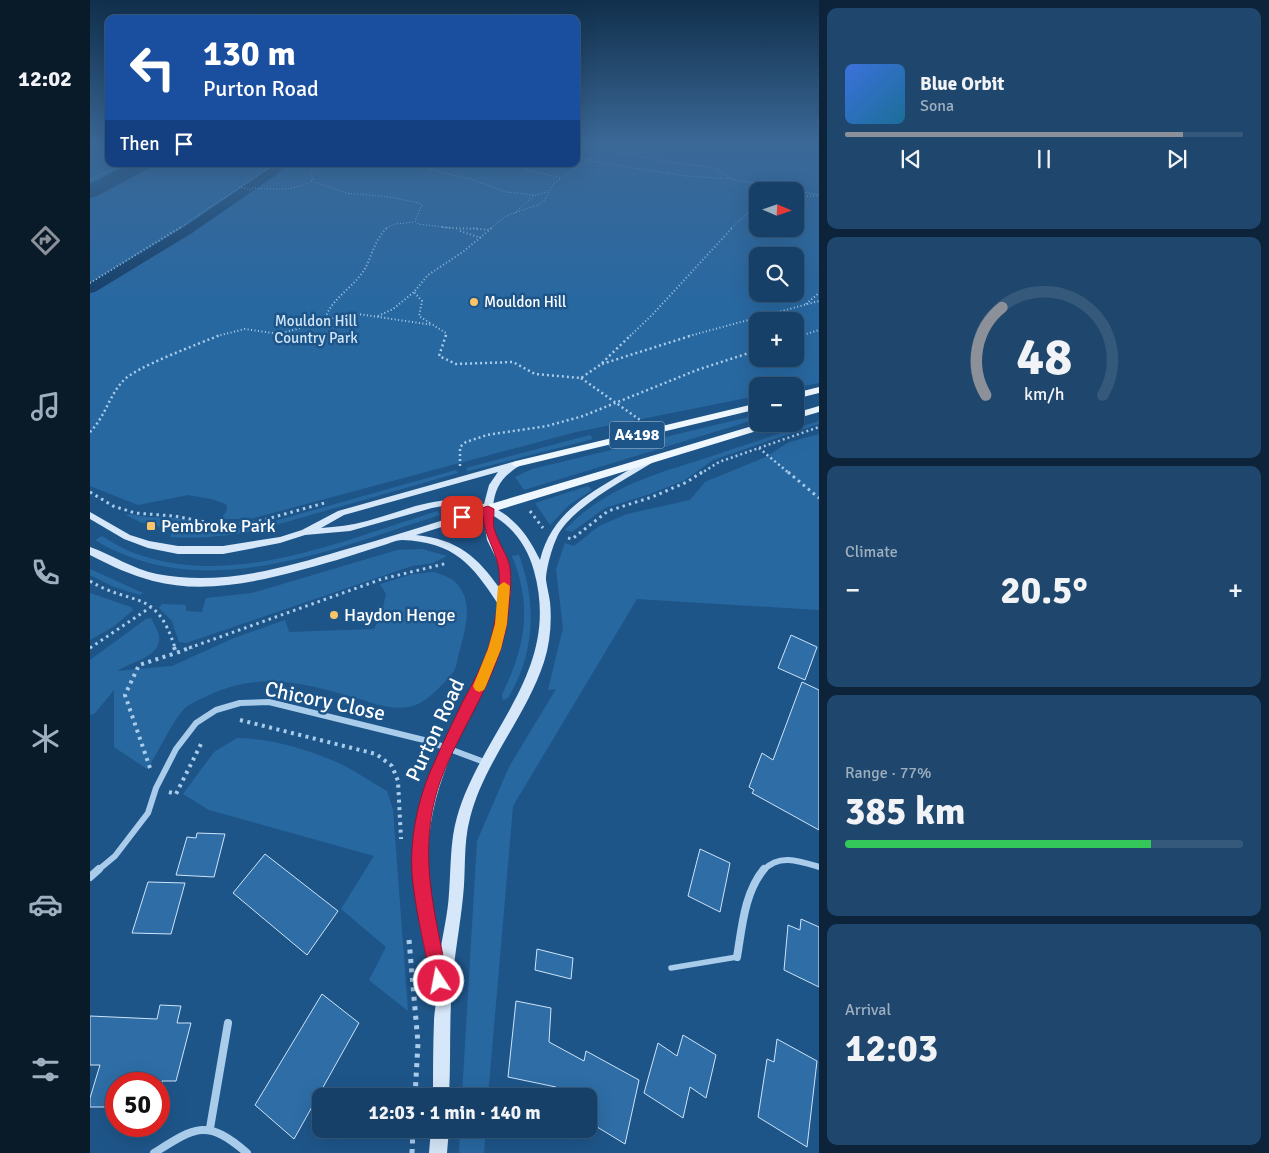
<!DOCTYPE html>
<html lang="en">
<head>
<meta charset="utf-8">
<style>
  :root { --surface:#164067; --page:#1f476d; --text:#f1f3f6; --muted:#9eafc0; --line:#35597b; --accent:#8c9099 }
  body { margin:0; font-family:Signika,sans-serif; background:var(--page); color:var(--text); height:100vh; display:flex; flex-direction:column; font-size:19px; white-space:nowrap }
  * { box-sizing:border-box; margin:0 }
  p { font-size:16px; color:var(--muted) }
  .icon { flex:none; width:28px; height:28px; fill:none; stroke:currentColor; stroke-width:2; stroke-linecap:round; stroke-linejoin:round }
  .map { position:relative; flex:1; overflow:hidden }
  .side { display:flex; flex-direction:column; gap:8px; padding:8px; background:#0c2339; width:450px }
  .side>* { flex:none }
  .hud { position:absolute; left:15px; top:15px; width:475px; height:152px; border-radius:10px; box-shadow:0 5px 20px #0002,0 0 0 1px var(--line); background:#1a4fa0; color:#fff; overflow:hidden }
  .needle { width:32px; rotate:92deg }
  .buttons { position:absolute; left:659px; top:182px; display:grid; gap:10px }
  .buttons a { display:grid; place-items:center; width:55px; height:55px; border-radius:10px; background:var(--surface); box-shadow:0 5px 20px #0002,0 0 0 1px var(--line); font-size:25px }
  .speed { position:absolute; left:15px; top:1072px; display:flex; gap:10px; font-size:25px; font-weight:700; text-align:center }
  .speed>* { display:grid; place-content:center; width:65px; height:65px; border-radius:50%; background:var(--surface); box-shadow:0 5px 20px #0002,0 0 0 1px var(--line); line-height:1 }
  .speed .limit { border:8px solid #d22; background:#fff; color:#111 }
  .pin { position:absolute; display:grid; place-items:center; width:42px; height:42px; color:#fff; margin:-21px; border-radius:10px; box-shadow:0 2px 8px #0006 }
  .me { position:absolute; width:55px; margin:-28px; rotate:349deg; stroke-linejoin:round; filter:drop-shadow(0 0 4px #0008) }
  .turn { display:flex; align-items:center; gap:18px; height:105px; padding:0 15px; font-size:22px }
  .turn .icon { width:65px; height:65px; stroke-width:2.5 }
  .turn b { display:block; font-size:35px; line-height:42px }
  .then { display:flex; align-items:center; height:48px; padding:0 15px; background:#0003; gap:10px; font-size:19px }
  .big { font-size:38px; font-weight:800; line-height:1.1 }
  .side .tile { flex:1; display:flex; flex-direction:column; justify-content:center; gap:8px; min-width:0; padding:0 18px; border-radius:10px; background:var(--page) }
  .side .dial { align-items:center; gap:0 }
  .dial svg { height:130px; overflow:visible; fill:none; stroke:var(--line); stroke-width:7; stroke-linecap:round; text-anchor:middle }
  .dial text { fill:var(--text); stroke:none }
  .song { display:flex; align-items:center; gap:15px }
  .cover { width:60px; height:60px; border-radius:8px; background:linear-gradient(135deg,hsl(220 70% 55%),hsl(200 70% 35%)) }
  .played { height:5px; border-radius:2px; background:linear-gradient(90deg,var(--accent) 85%,var(--line) 85%) }
  .keys { display:flex; justify-content:space-around; direction:ltr }
  .heat { display:flex; justify-content:space-between; align-items:center; font-size:28px; direction:ltr }
  .charge { height:8px; border-radius:4px; background:linear-gradient(90deg,#34c759 77%,var(--line) 0) }
  .trip { position:absolute; left:222px; top:1088px; width:285px; height:50px; border-radius:10px; background:var(--surface); box-shadow:0 5px 20px #0002,0 0 0 1px var(--line); font-weight:800; line-height:50px; text-align:center }
  main { display:flex; flex:1; min-height:0 }
  .dock { display:flex; flex-direction:column; width:90px; justify-content:space-around; align-items:center; background:#091a29; color:var(--muted) }
  .dock .icon { width:35px; height:35px }
  .dock .active { color:var(--accent) }
  .dock b { font-size:22px; color:var(--text) }
  .map>svg:first-child { display:block }
  .green { fill:#2868a1; fill-rule:evenodd }
  .lines { fill:none; stroke-linecap:round; stroke-linejoin:round }
  .canal { fill:#153f68; fill-rule:evenodd }
  .river { fill:#153f68; fill-rule:evenodd }
  .building { fill:#2e6da6; stroke:#cee4f8 }
  .path-far5 { stroke:#a9cceb; stroke-width:1; stroke-dasharray:1 2; stroke-linecap:butt }
  .path-far4 { stroke:#a9cceb; stroke-width:2; stroke-dasharray:1 2.5; stroke-linecap:butt }
  .path-far3 { stroke:#a9cceb; stroke-width:2.5; stroke-dasharray:2 3; stroke-linecap:butt }
  .path-far2 { stroke:#a9cceb; stroke-width:3; stroke-dasharray:2.5 4; stroke-linecap:butt }
  .path-far1 { stroke:#a9cceb; stroke-width:4; stroke-dasharray:3 4.5; stroke-linecap:butt }
  .path { stroke:#a9cceb; stroke-width:5; stroke-dasharray:4 5.5; stroke-linecap:butt }
  .lane { stroke:#a9cceb; stroke-width:5.5 }
  .street-far1 { stroke:#a9cceb; stroke-width:6 }
  .street { stroke:#a9cceb; stroke-width:8 }
  .secondary { fill:#d5e7f8; fill-rule:evenodd }
  .primary { fill:#eef6fe; fill-rule:evenodd }
  .route { fill:#e11d48; stroke:#92132f }
  .slow { fill:#f59e0b }
  .poi-dot { fill:#fac569; stroke:#1e5589; stroke-width:2 }
  .labels { text-anchor:middle; dominant-baseline:central; stroke-width:5; stroke-linejoin:round; paint-order:stroke }
  .far-poi-label { font-size:15px; fill:#fff; stroke:#1e5589; text-anchor:start }
  .far-park-label { font-size:15px; fill:#cee4f8; stroke:#1e5589 }
  .shield { fill:#1e5589; stroke:#bcccdc; stroke-width:1 }
  .shield-label { font-size:16px; font-weight:bold; fill:#fff }
  .poi-label { font-size:18px; fill:#fff; stroke:#1e5589; text-anchor:start }
  .near-street-label { font-size:21px; fill:#fff; stroke:#1e5589 }
</style>
</head>
<body>
<main>
<nav class="dock">
<b>12:02</b>
<svg class="icon active" aria-label="directions" viewBox="0 0 24 24"><path d="M12 3l9 9-9 9-9-9zM9 14v-3h6M13 9l2 2-2 2"/></svg>
<svg class="icon" aria-label="music" viewBox="0 0 24 24"><path d="M9 18V5l10-2v13"/><circle cx="6" cy="18" r="3"/><circle cx="16" cy="16" r="3"/></svg>
<svg class="icon" aria-label="phone" viewBox="0 0 24 24"><path d="M5 4h4l2 5-3 2q2 4 5 5l2-3 5 2v4C11 20 4 13 5 4z"/></svg>
<svg class="icon" aria-label="climate" viewBox="0 0 24 24"><path d="M12 3v18M4 7l16 10M4 17L20 7"/></svg>
<svg class="icon" aria-label="car" viewBox="0 0 24 24"><path d="M5 17H2v-5l4-1 3-4h7l3 4 3 1v5h-3M9 17h6M6 11h13"/><circle cx="7" cy="17" r="2"/><circle cx="17" cy="17" r="2"/></svg>
<svg class="icon" aria-label="filters" viewBox="0 0 24 24"><path d="M4 7h16M4 17h16"/><circle cx="9" cy="7" r="2"/><circle cx="15" cy="17" r="2"/></svg>
</nav>
<div class="map">
<svg width="729" height="1153" viewBox="0 0 729 1153">
  <rect width="100%" height="100%" fill="#1e5589"/>
  <path class="green" d="M0,143H19V164H45L0,189Z
    M486,143H729V383L705,388V386H668L667,396L486,432L160,519H131L137,510L136,504L121,499L98,495L48,505L0,486V197L61,164H486ZM668,191H705V229H668ZM668,256H705V294H668ZM668,321H705V359H668Z
    M667,415V419L434,490L425,477L442,469Z
    M729,421V424L623,460L595,480L560,494L515,508L482,532L475,530C512,489 565,474 616,458C654,445 691,433 729,421Z
    M729,434V610L547,599L423,806L398,1096H372L387,841L419,767L466,689L458,690L473,628L466,569L475,543L484,546L509,526L537,514L600,500L615,482L676,457L699,442Z
    M500,435L503,439L378,471L376,468Z
    M366,470L368,473L168,530C138,536 110,539 80,537L83,530L50,522L36,515L39,514L58,517L86,518L131,527L149,528L181,522Z
    M498,486L502,490L479,505L460,525L445,503Z
    M348,511L350,515C241,549 114,606 5,540L12,536C25,544 38,552 53,556C149,587 256,539 348,511Z
    M332,549L357,556L343,563L322,566L96,643L89,642L82,621L69,608L72,604L96,605V611L112,612L116,598L162,593L307,550Z
    M429,555C447,604 445,653 418,698L413,700L412,695C435,646 443,608 422,556Z
    M0,569L53,593L50,595L24,587L0,575Z
    M344,572C352,575 361,577 367,584C384,603 375,631 369,653C367,658 367,666 364,671C358,680 338,700 328,704C308,713 286,704 266,698C213,683 171,671 119,695C111,699 102,702 95,708C82,721 69,752 57,769L24,747V690L5,713L0,715V660L56,619L61,618C63,623 68,630 69,636C72,657 40,662 27,671L82,666L144,638L195,620L199,632L284,629L291,616L296,594L290,584L323,574Z
    M0,593L41,607L43,610L23,627L0,640Z
    M147,738C181,738 220,750 251,764C267,772 282,783 297,791L303,810L318,1011L279,980L296,947L251,909L284,856L119,810L93,794L124,752Z
    M370,1129H396L394,1153H369Z"/>
  <g class="lines">
    <path class="canal" d="M186,164H197L186,175L102,233L5,292L0,293V283L94,227Z"/>
    <path class="river" d="M39,164H62L60,168L7,196L0,198V184Z"/>
  </g>
  <path class="building" d="M701,635L727,647L715,680L688,668Z
    M712,682L729,690V830L662,793L664,790L659,787L672,753L683,760Z
    M107,833L135,834L124,877L86,875L97,837L106,838Z
    M610,849L640,863L630,912L598,896Z
    M175,854L248,911L217,955L143,893Z
    M58,882L95,883L81,934L42,933Z
    M711,919L729,927V987L694,970L698,925L710,930Z
    M447,949L483,958L481,979L445,970Z
    M232,994L269,1023L204,1139L165,1105Z
    M426,1001L461,1008L459,1042L494,1061L496,1051L549,1080L535,1144L499,1122V1096H463L466,1087L418,1077Z
    M70,1005L91,1006L87,1023H101L86,1081H72V1084H26V1094H24L21,1107H0V1098L10,1065H0V1016L67,1019Z
    M593,1035L626,1055L616,1098L600,1087L593,1118L554,1093L568,1043L587,1056Z
    M687,1039L727,1061L717,1147L668,1117L677,1059L684,1062Z"/>
  <g class="lines">
    <path class="path-far5" d="M515,149L573,161L625,168L641,179L729,195
      M486,157L499,160
      M499,161L596,176L641,179
      M330,164L352,173L381,179L416,192L445,195
      M435,164L431,166L433,169L471,178
      M0,180L33,164
      M221,181L256,193L300,197L329,203L332,205L325,221L328,224L361,228
      M151,187L160,190L163,188C184,189 205,192 223,180L221,172L230,164
      M705,196H729
      M425,213L443,196L457,192
      M89,228L185,164
      M296,228L305,224L325,222
      M383,228H388
      M401,228L416,216L450,204L454,201L463,184L523,143
      M641,228L668,204"/>
    <path class="path-far4" d="M352,227C368,229 384,228 400,230
      M370,231L391,238
      M0,283L91,227
      M716,304L729,293
      M288,316L303,309L324,292
      M234,321C241,299 260,290 273,272C282,258 284,239 298,227
      M340,323L329,316L332,301L324,292L338,275L374,251L403,227
      M127,336L155,329L189,334L255,315L268,314L343,325L356,333V336
      M540,336L563,314L643,227
      M599,336L729,301
      M710,336L729,330"/>
    <path class="path-far3" d="M356,335L349,356L366,364L423,362L445,374L491,378L510,365L541,335
      M705,338L714,335
      M512,364L603,335
      M491,378L550,420
      M0,432C15,417 19,396 33,381C45,367 109,344 130,335
      M669,448L700,474
      M370,466V447L376,442L397,435L457,426L493,416L607,370L668,350
      M610,474L629,462L729,427"/>
    <path class="path-far2" d="M698,472L729,498
      M0,492L23,506L45,513L84,516L137,526L166,522L238,502
      M440,511L453,528
      M478,538L482,539L518,511L562,497L597,482L612,472
      M0,581C42,607 66,587 85,648
      M0,648L61,607
      M99,648L292,579L358,563"/>
    <path class="path-far1" d="M84,647L86,653L102,647
      M150,720L286,754L302,766L308,781L311,839
      M60,768L35,695L49,665L86,653
      M79,792L86,794L112,742"/>
    <path class="path" d="M319,940L328,1043L325,1096
      M322,1153L323,1129"/>
    <path class="lane" d="M581,968L647,957"/>
    <path class="street-far1" d="M7,871L25,856L58,813L66,788L86,749L106,723L126,710L150,703L179,702L338,741L397,763
      M673,871C688,853 710,861 729,867"/>
    <path class="street" d="M0,877L9,869
      M647,957C652,928 654,893 674,869
      M120,1128L138,1023
      M64,1153C105,1127 117,1118 157,1153"/>
    <path class="secondary" d="M562,456L565,457V461C536,479 487,504 469,533C463,544 456,568 456,580C457,587 459,595 460,602C462,622 460,643 454,662C436,717 394,762 380,818C373,844 376,871 373,897C370,927 364,957 362,987C359,1023 361,1060 359,1096H343C343,1071 343,1046 344,1021C344,1013 347,1002 345,994C332,938 316,880 327,822C341,744 399,683 408,604C382,564 364,542 312,540C307,540 300,543 294,545C278,550 263,555 247,560C189,576 124,597 63,581C41,575 21,566 0,555V547C23,555 42,569 67,574C130,586 190,569 250,551C297,538 343,523 389,509L375,505H358L342,508L260,531L215,535L190,543L133,554H88L58,548L34,539L0,519V512L40,535L59,541L88,546H133L190,537L212,530L248,511L426,461L430,464L429,466C412,477 405,487 403,507C426,519 439,537 450,560C461,515 495,496 532,474C542,468 552,460 562,456ZM408,472L399,485L394,504C350,492 318,510 277,521C262,525 246,527 231,528L254,515ZM393,514L397,540L409,564L410,589C388,557 367,539 326,535ZM402,515C424,527 438,548 444,571C472,672 392,730 367,817C360,841 361,868 359,893C358,913 353,933 350,953C331,863 332,813 373,729C389,695 410,662 416,625C419,608 424,577 418,561C416,555 412,550 409,544C404,536 403,525 402,515Z
      M341,1129H359L357,1153H339Z"/>
    <path class="primary" d="M729,387V393L705,399V393Z
      M668,403V409L426,467L421,464L426,461Z
      M729,406V412L705,419V413Z
      M669,424H684L683,426L402,512H394L392,509L394,506Z"/>
  </g>
  <linearGradient id="sky" x2="0" y2="1"><stop stop-color="#102f4b"/><stop offset="0.47" stop-color="#3b6897"/><stop offset="1" stop-color="#3b6897" stop-opacity="0"/></linearGradient>
  <rect width="729" height="304" fill="url(#sky)"/>
  <path class="route" d="M398,506L404,509C404,515 403,523 404,528C407,540 415,551 419,563C423,577 419,608 417,623C409,674 375,722 355,769C324,843 344,907 358,981L356,987L349,990L343,987L341,981C335,949 327,917 323,884C318,845 327,799 344,763C353,742 363,722 373,701C387,676 399,653 404,625C407,610 412,579 408,565C404,546 394,535 393,515L372,521L367,517L369,515Z"/>
  <path class="slow" d="M414,582L420,586L417,624L411,649L396,686L394,690L389,692L385,690L383,686L398,649L405,624L408,586Z"/>
  <g class="poi-dot">
    <circle cx="384" cy="302" r="5"/>
    <rect x="56" y="521" width="10" height="10" rx="2.5"/>
    <circle cx="244" cy="615" r="5"/>
  </g>
  <g class="labels">
    <g class="far-poi-label">
      <text x="394" y="302">Mouldon Hill</text>
    </g>
    <g class="far-park-label">
      <text x="226" y="321">Mouldon Hill<tspan x="226" dy="17">Country Park</tspan></text>
    </g>
    <rect class="shield" x="519.5" y="421.5" width="55" height="27" rx="4"/>
    <g class="shield-label">
      <text x="547" y="435">A4198</text>
    </g>
    <g class="poi-label">
      <text x="71" y="526">Pembroke Park</text>
      <text x="254" y="615">Haydon Henge</text>
    </g>
    <g class="near-street-label">
      <text transform="translate(235 701) rotate(12)">Chicory Close</text>
      <text transform="translate(345 730) rotate(-65)">Purton Road</text>
    </g>
  </g>
</svg>
<div class="buttons">
<a><svg class="needle" viewBox="-14 -14 28 28"><path d="M0-13l5 13h-10z" fill="#e53935"/><path d="M0 13l5-13h-10z" fill="#9eafc0"/></svg></a>
<a><svg class="icon" aria-label="search" viewBox="0 0 24 24"><circle cx="10" cy="10" r="6"/><path d="M15 15l6 6"/></svg></a>
<a>+</a>
<a>−</a>
</div>
<div class="speed"><div class="limit">50</div></div>
<div class="pin" style="left:372px;top:517px;background:#d93025"><svg class="icon" aria-label="arrive" viewBox="0 0 24 24"><path d="M6 21V4h12l-3 4 3 4H6"/></svg></div>
<svg class="me" style="left:349px;top:981px" viewBox="-20 -20 40 40"><circle r="17" fill="#e11d48" stroke="#fff" stroke-width="3"/><path d="M0-11L8 9 0 5-8 9z" fill="#fff"/></svg>
<div class="trip">12:03 · 1 min · 140 m</div>
<div class="hud">
<div class="turn"><svg class="icon" aria-label="left" viewBox="0 0 24 24"><path d="M17 20v-9H6M10 6l-5 5 5 5"/></svg><div><b>130 m</b>Purton Road</div></div>
<div class="then">Then<svg class="icon" aria-label="arrive" viewBox="0 0 24 24"><path d="M6 21V4h12l-3 4 3 4H6"/></svg></div>
</div>
</div>
<section class="side">
<div class="tile">
<div class="song"><i class="cover"></i><div><b>Blue Orbit</b><p>Sona</p></div></div>
<div class="played"></div>
<div class="keys"><svg class="icon" aria-label="previous" viewBox="0 0 24 24"><path d="M18 5L8 12l10 7zM5 5v14"/></svg><svg class="icon" aria-label="pause" viewBox="0 0 24 24"><path d="M8 5v14M16 5v14"/></svg><svg class="icon" aria-label="next" viewBox="0 0 24 24"><path d="M6 5l10 7-10 7zM19 5v14"/></svg></div>
</div>
<div class="tile dial"><svg viewBox="0 0 100 80">
<path d="M14 69A42 42 0 1 1 86 69"/>
<path d="M14 69A42 42 0 0 1 24 15" stroke="#8c9099"/>
<text x="50" y="56" font-size="32" font-weight="700">48</text>
<text x="50" y="72" font-size="11">km/h</text>
</svg></div>
<div class="tile"><p>Climate</p>
<div class="heat"><a>−</a><b class="big">20.5°</b><a>+</a></div>
</div>
<div class="tile"><p>Range · 77%</p><b class="big">385 km</b><div class="charge"></div></div>
<div class="tile"><p>Arrival</p><b class="big">12:03</b></div>
</section>
</main>
</body>
</html>
